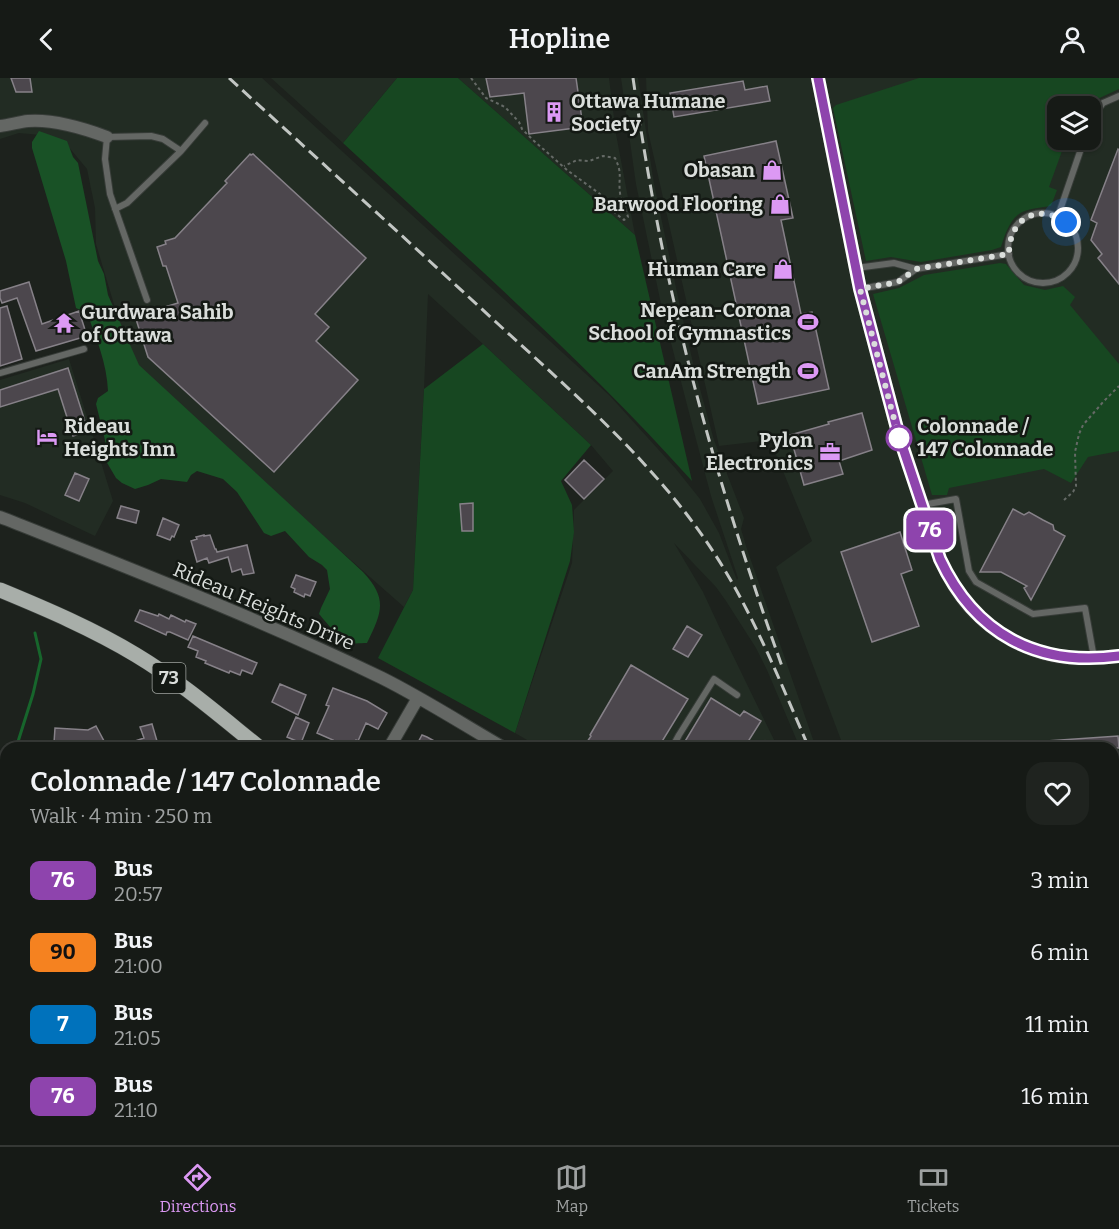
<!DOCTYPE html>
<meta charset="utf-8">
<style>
body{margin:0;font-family:Bitter,serif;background:#1f231f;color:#f1f3f6;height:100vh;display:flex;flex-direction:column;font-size:22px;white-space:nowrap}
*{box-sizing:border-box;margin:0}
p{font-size:20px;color:#9ea1a1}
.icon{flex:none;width:33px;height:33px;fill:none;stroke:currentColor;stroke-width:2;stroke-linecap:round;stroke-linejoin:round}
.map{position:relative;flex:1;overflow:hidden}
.panel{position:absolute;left:0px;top:664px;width:1119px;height:404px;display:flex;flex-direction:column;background:#161a16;border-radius:18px 18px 0 0;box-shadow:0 2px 4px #0004,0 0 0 2px #353835}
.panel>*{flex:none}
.badge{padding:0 12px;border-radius:9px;font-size:21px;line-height:39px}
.controls{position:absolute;left:1047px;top:18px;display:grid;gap:12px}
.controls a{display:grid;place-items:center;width:54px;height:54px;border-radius:12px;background:#161a16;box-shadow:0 2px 4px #0004,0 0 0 2px #353835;font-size:30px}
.you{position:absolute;width:30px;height:30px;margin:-15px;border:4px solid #fff;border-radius:50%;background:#1a73e8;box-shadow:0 0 0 9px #1a73e833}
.map>.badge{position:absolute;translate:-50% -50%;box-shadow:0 0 0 3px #fff}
.round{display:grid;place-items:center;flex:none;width:63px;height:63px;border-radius:18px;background:#1f231f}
.overview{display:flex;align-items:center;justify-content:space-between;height:102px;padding:0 30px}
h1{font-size:28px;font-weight:600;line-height:45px}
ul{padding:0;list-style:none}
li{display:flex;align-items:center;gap:18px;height:72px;padding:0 30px}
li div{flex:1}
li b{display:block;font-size:22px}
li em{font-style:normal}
li .badge{min-width:66px;font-weight:700;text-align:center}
header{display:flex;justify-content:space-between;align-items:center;height:78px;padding:0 30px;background:#161a16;font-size:27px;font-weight:600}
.dock{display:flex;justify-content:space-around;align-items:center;height:84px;border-top:2px solid #353835;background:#161a16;font-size:16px;color:#9ea1a1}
.dock a{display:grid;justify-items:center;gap:3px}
.dock .current{color:#dc99f4}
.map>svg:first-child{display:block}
.built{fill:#222c23;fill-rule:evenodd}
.green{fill:#174721}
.forest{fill:#195226}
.water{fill:#17662c}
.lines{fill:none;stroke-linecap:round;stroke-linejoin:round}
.stream{stroke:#17662c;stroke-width:3}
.building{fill:#4c474d;stroke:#868188;stroke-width:1.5}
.service-casing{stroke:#373c38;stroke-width:8}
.minor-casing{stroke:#373c38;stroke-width:14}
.tertiary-casing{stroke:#373c38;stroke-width:14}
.primary-casing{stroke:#373c38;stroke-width:16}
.path{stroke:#656a66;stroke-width:2;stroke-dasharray:3 3;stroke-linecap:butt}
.service{stroke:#646764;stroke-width:6}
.minor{stroke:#646764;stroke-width:12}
.tertiary{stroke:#646764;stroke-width:12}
.primary{stroke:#a8aea9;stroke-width:15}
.rail{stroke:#c2c6c3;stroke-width:3;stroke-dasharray:12 6;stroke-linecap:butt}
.line-casing{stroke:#fff;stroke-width:14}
.line{stroke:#8e44ad;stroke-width:9}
.walk{stroke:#dadedb;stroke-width:6;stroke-dasharray:0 10.8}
.stop-dot{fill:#fff;stroke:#8e44ad;stroke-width:3}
.labels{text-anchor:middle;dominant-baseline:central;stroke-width:5;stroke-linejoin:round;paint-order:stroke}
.shield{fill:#141914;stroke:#9fa39f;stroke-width:1.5}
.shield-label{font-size:18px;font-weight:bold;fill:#dadedb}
.poi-label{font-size:20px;font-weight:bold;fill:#dadedb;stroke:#141914;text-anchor:end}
.stop-label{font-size:20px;font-weight:bold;fill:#dadedb;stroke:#141914;text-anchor:start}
.street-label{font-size:20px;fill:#dadedb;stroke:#141914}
</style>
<header><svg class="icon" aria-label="back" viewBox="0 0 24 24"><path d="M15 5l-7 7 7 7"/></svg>Hopline<svg class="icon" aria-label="person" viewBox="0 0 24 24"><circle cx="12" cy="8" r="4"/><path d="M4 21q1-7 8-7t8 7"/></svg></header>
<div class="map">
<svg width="1119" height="1067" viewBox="0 0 1119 1067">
<rect width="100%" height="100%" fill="#1d221d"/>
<path class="built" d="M0,0H262L610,318L676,391L700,421L719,455L737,502L738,500L711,418L692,346L661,226L636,106L621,0H638L654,106L681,233L694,289L714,362L744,440L741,451L746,468L816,670H800L767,592L756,570L726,523L716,509L674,465L703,514L723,557L778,670H541L515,655L572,485L574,432L613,393L591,367L483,266L428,216L424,311L413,512L404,529L133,290L96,166L95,130L87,91L67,67L41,57L19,55L0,61Z
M271,0H397L343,65Z
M458,0H609L616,56L635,157Z
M646,0H1119V808H1113V670H844L776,489L812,463L770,362L719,368L648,53ZM1058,28H1090V62H1058Z
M69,281L113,423L95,458L25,425L0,417V302Z"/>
<path class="green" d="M397,0H458L635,157L692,403C584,282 461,175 343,65Z
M919,0H1119V11L1093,23L1091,30L1090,28H1058V62H1066L1049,109L1057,112L1051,128C1043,129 1025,131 1019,136C1009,143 1004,159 1001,169L992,172L921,184L891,179L866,183L833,30L836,27Z
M1000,185L1006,186L1024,207L1045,212L1063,208L1075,219L1070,227L1119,286V373L1088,379L1071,405L1044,391L949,410L947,417H932L873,216L899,210L924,197Z
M483,266L591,367L561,403L572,427L574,454L570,483L515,655L378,580L413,512L424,311Z"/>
<path class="forest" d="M39,53L67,63L73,79L78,85L98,183L104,196L108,217L139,287L363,494C388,521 382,534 367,565C362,565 355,566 351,565C340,562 326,544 319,536L321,530L330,511L327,492L322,487L309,479L285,453L271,458L264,455L237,414L223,401L197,393L191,397L187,404L161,401L148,407L135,411L122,405L116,400L106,383L105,362L96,326L98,320L108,313C107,286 96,259 87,235L76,230L66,183L32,70V64Z
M0,1012L6,1015V1062H106L116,1067H0Z"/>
<path class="water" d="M0,737H6V1015L0,1012Z
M106,1062H407L411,1067H116Z"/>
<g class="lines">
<path class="stream" d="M16,670L33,616L41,581L35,555
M2,739L6,708"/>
</g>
<path class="building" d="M11,0H30L32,14H16Z
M486,0H576L583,49L529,56L524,15L490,19Z
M743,3L745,12L767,8L770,23L674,39L670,15Z
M776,63L793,140L781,142L801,236L812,234L829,311L758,326L704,78Z
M1118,71L1119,72V206L1098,180L1102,176L1091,162L1097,145L1091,142Z
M250,76L251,77L253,76L366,180L315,236L329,249L316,263L358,302L274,394L148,279L135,238L178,225L166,188H163L157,169L166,166L165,163L175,160L227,105L225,103Z
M29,204L42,246L79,233L87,258L36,273L17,220L2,225L0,220V213Z
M7,228L22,281L0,288V230Z
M68,290L88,353L73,358L58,311L0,329V312Z
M862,335L872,372L839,383L843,396L804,407L790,357L829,346L828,344Z
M584,382L604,401L584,421L565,402Z
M75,395L89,401L79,423L65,417Z
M473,425V453H462L460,426Z
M121,428L139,433L136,445L117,440Z
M1013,431L1024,437L1029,434L1043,442L1053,447L1054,452L1065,458L1031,522L1024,510L1027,508L1001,494H980Z
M163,440L179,447L174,459L172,458L170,462L157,457Z
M900,454L912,492L901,496L919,548L872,564L841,474Z
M204,457V458L210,457L215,471H216L217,474L247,467L254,495L243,497L241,491L232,494L228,479L209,485L207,480L197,484L191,463L197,461L196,459Z
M296,497L316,504L310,518L305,516L304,519L294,514L295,511L291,509Z
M140,532L158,538L159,536L169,541L171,537L185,544L186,542L196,546L188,562L170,554H167L166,557L135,543Z
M687,548L702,557L688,579L673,571Z
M193,558L257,585L252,596L242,592L240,597L230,593L229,595L205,585L206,583L196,579L198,573L188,569Z
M631,587L688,621L658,670H583L591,658L590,657Z
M280,606L306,617L298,637L272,624Z
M333,610L367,623L387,635L378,651L366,645L358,663L356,662L352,670H327L333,662L317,655L329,628L326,627Z
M711,620L740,638L744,633L761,643L744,670H681Z
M296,639L309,645L301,665L287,659Z
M152,646L159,670H118L117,669L144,660L140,649Z
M96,648L104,663L90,670H70V666L54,665L55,650L88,652Z
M422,657L427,659L447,670H415Z
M1118,658L1119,670H1032V664Z"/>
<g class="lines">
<g class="service-casing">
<path id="service" d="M1090,43L1103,25L1119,18
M115,131L127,125L181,73L205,45
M1008 170a35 35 0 1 1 70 0a35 35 0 1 1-70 0Z
M1058,138L1084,62
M856,190L894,185L916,191L1009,176
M860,211L898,204L916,191
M147,222L110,116L105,81L107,59L151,58L163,61L181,73
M0,295L84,271
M922,427L956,421L969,493L976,504L1033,536L1085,530L1094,580
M672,670L679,657L714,601L737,617
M762,670L765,666"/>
</g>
<g class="minor-casing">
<path id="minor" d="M0,48C9,47 19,44 28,43C54,41 83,50 107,59
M0,439L8,442C133,492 260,541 382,600C424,621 464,647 504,670
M389,670L418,620
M591,1062L596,1067
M660,1067L675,1062"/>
</g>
<g class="tertiary-casing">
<path id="tertiary" d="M818,0L860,211L899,358L940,481C948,499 961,521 975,535C999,559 1034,577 1069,580C1085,581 1102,580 1119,578"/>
</g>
<g class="primary-casing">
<path id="primary" d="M0,512C46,531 93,551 136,577C181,604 220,638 260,670
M1113,864H1119"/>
</g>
<path class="path" d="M471,0L486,20L505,29L519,44L522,51L533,62L567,92L600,116L615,135L624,142L628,139C626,131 621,123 620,115C618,100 623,96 615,80L603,78L589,83L577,82L564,88
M1064,422L1073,414L1076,408L1075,374L1079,356L1083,347L1104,323L1119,308"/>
<use href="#service" class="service"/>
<use href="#minor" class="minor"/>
<use href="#tertiary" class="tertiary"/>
<use href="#primary" class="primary"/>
<path class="rail" d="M229,0C319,82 408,163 497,245C570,312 647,378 704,460C749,524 778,599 809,670
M633,0C644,75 657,150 674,224C702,349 740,471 783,591
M949,1062L950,1067"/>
</g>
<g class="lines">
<g class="line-casing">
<path id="line" d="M818,0L860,211L899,358L940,481C975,556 1037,589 1119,578"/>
</g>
<use href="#line" class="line"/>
<path class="walk" d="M899,360L860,211L898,204L916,191L1009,176C1009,142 1036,124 1066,144"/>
</g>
<defs>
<g id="building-bare" transform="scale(1.62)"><path d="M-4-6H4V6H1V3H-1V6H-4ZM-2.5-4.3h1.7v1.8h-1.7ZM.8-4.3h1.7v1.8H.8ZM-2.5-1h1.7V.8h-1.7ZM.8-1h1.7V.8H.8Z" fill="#dc99f4" stroke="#141914" stroke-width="2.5" paint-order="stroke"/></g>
<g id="shop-bare" transform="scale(1.62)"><path d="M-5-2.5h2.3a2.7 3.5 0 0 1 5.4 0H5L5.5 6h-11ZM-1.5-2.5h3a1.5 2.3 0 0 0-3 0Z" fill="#dc99f4" stroke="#141914" stroke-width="2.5" paint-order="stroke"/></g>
<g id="stadium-bare" transform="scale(1.62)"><path d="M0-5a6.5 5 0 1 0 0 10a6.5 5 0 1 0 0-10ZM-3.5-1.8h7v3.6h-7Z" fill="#dc99f4" stroke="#141914" stroke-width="2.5" paint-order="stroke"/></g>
<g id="temple-bare" transform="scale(1.62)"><path d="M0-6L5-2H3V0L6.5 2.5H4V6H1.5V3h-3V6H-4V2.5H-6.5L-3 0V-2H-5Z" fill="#dc99f4" stroke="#141914" stroke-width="2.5" paint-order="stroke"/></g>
<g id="hotel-bare" transform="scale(1.62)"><path d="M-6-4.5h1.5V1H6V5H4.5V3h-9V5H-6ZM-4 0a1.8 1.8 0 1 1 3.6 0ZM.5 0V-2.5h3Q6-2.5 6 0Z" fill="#dc99f4" stroke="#141914" stroke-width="2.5" paint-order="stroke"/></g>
<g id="office-bare" transform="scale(1.62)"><path d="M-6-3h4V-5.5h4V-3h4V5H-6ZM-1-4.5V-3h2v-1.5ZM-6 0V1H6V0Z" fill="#dc99f4" stroke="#141914" stroke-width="2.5" paint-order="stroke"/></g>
</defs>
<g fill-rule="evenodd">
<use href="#building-bare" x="554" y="34"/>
<use href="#shop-bare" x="772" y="92"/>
<use href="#shop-bare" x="780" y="126"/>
<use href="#shop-bare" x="783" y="191"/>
<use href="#stadium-bare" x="808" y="244"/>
<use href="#temple-bare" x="64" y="245"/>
<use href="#stadium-bare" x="808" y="293"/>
<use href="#hotel-bare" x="47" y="359"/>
<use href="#office-bare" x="830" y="374"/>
</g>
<circle class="stop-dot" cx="899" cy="360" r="12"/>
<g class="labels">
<rect class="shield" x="152.5" y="585" width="33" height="30" rx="4.5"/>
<g class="shield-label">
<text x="169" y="600">73</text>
</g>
<g class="poi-label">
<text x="571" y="23" text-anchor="start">Ottawa Humane<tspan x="571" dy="23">Society</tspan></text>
<text x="755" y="92">Obasan</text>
<text x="763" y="126">Barwood Flooring</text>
<text x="766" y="191">Human Care</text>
<text x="791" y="232">Nepean-Corona<tspan x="791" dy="23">School of Gymnastics</tspan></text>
<text x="81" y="234" text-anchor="start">Gurdwara Sahib<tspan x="81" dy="23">of Ottawa</tspan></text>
<text x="791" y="293">CanAm Strength</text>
<text x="64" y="348" text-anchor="start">Rideau<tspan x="64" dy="23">Heights Inn</tspan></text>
<text x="813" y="362">Pylon<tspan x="813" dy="23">Electronics</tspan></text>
</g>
<g class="stop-label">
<text x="917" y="348">Colonnade /<tspan x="917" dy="23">147 Colonnade</tspan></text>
</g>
<g class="street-label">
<text transform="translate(264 528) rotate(23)">Rideau Heights Drive</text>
</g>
</g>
</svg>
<div class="controls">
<a><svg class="icon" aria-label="layers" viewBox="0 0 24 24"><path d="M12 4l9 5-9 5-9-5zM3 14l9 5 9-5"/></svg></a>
</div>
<div class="you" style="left:1066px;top:144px"></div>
<b class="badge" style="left:930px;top:452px;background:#8e44ad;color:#fff">76</b>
<section class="panel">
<div class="overview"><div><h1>Colonnade / 147 Colonnade</h1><p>Walk · 4 min · 250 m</p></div><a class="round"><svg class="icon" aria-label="heart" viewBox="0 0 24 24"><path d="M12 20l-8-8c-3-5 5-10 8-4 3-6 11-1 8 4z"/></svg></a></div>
<ul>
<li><span class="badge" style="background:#8e44ad;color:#fff">76</span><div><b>Bus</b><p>20:57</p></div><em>3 min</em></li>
<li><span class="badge" style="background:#f58220;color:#111">90</span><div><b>Bus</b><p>21:00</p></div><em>6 min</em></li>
<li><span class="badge" style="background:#0072bc;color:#fff">7</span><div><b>Bus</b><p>21:05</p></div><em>11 min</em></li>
<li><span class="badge" style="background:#8e44ad;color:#fff">76</span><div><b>Bus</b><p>21:10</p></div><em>16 min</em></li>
</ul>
</section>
</div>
<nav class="dock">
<a class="current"><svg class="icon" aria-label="directions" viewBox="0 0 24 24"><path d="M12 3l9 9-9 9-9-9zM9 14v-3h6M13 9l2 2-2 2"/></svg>Directions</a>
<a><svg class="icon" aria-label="map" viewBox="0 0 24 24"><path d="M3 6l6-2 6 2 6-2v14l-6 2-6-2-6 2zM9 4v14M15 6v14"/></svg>Map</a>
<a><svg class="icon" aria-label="tickets" viewBox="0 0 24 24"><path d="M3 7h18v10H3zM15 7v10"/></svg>Tickets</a>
</nav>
